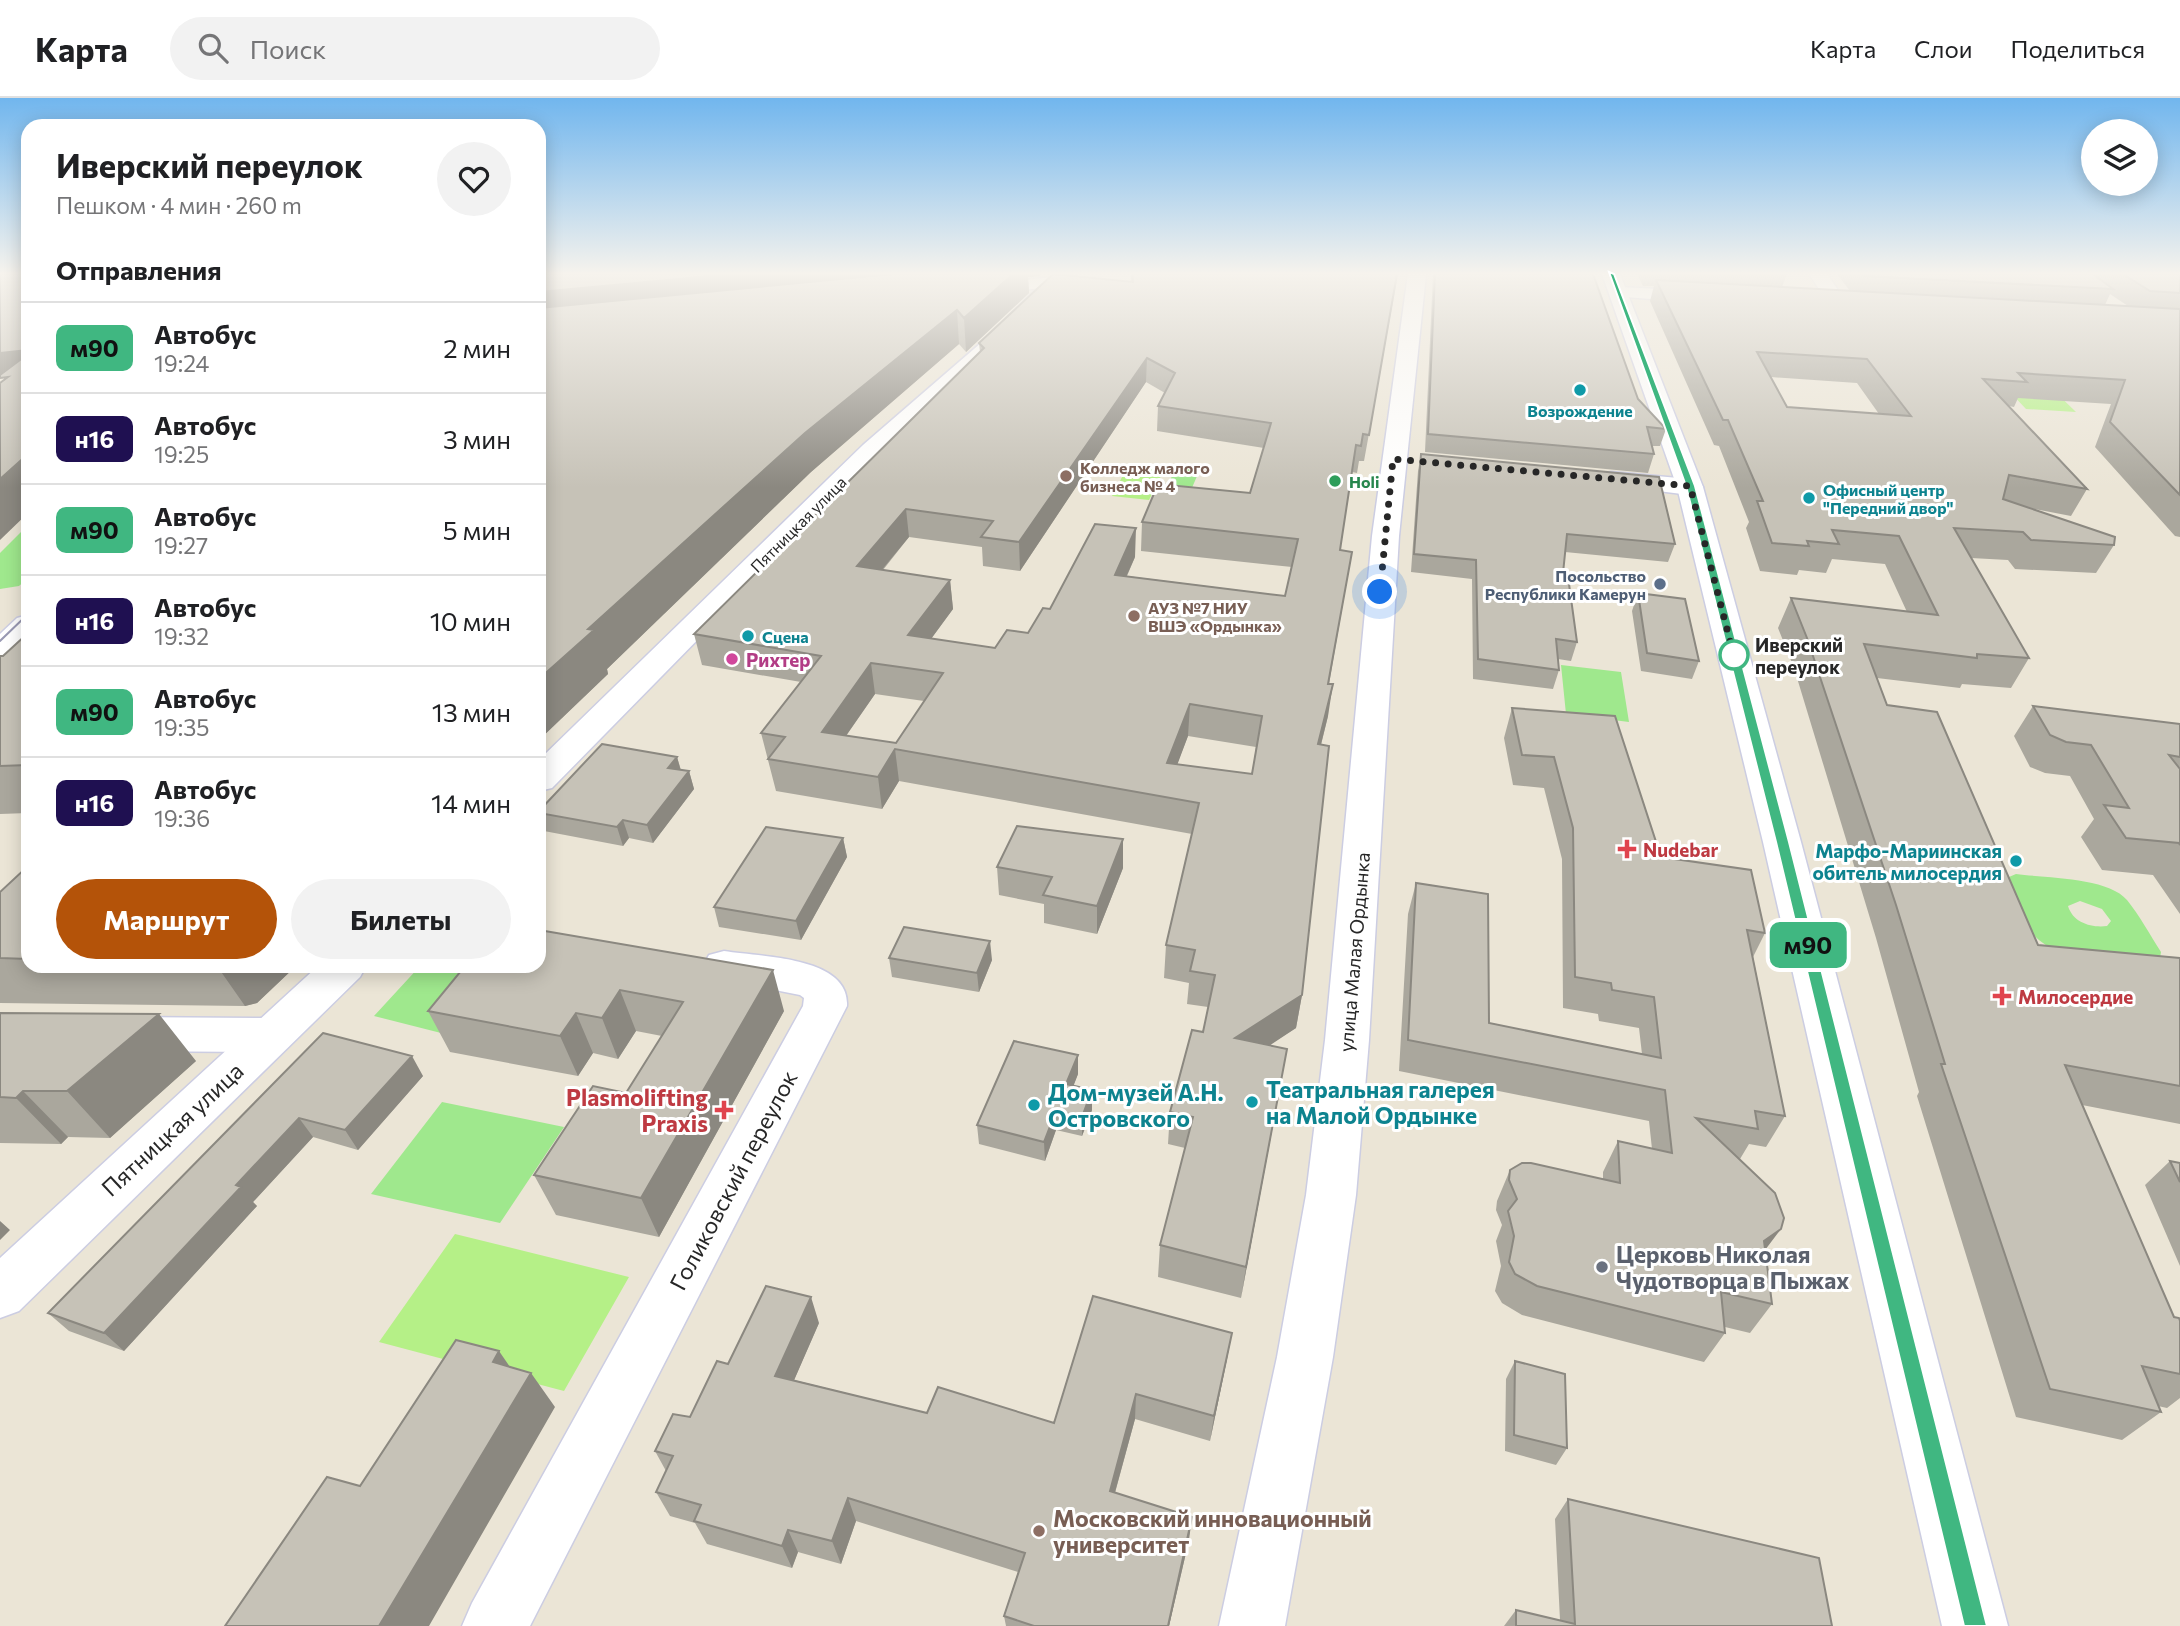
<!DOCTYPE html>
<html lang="ru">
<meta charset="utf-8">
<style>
body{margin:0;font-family:Commissioner,sans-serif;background:#f2f2f2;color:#202124;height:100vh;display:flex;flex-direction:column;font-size:26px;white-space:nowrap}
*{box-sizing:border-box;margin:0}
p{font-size:23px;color:#757577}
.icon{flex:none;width:38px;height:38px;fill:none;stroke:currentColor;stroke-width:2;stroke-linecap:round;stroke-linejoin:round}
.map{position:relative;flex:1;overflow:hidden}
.sheet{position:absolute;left:21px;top:21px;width:525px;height:854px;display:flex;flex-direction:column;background:#fff;border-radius:21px;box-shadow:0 4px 18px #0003}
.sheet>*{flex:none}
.badge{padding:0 14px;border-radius:10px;font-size:24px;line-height:46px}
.tools{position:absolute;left:2081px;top:21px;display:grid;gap:14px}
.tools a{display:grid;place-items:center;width:77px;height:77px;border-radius:50%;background:#fff;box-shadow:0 4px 18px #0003;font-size:35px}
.you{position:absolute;width:35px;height:35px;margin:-18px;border:5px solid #fff;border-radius:50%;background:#1a73e8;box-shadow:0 0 0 10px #1a73e833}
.map>.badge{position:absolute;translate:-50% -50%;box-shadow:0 0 0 4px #fff}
h2{padding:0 35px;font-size:26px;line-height:63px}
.round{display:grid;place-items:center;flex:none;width:74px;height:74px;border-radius:37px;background:#f2f2f2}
.headline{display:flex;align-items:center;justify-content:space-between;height:119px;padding:0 35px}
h1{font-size:33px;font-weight:700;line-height:52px}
.action{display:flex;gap:14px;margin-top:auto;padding:14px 35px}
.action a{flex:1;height:80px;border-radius:42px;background:#b45309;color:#fff;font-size:28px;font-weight:700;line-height:80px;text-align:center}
.action a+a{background:#f2f2f2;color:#202124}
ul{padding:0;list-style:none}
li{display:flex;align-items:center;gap:21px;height:91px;padding:0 35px;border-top:2px solid #e0e0e0}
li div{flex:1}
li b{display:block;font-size:26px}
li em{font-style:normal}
li .badge{min-width:77px;font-weight:700;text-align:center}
header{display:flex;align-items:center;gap:42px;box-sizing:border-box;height:98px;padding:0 35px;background:#fff;border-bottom:2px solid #e0e0e0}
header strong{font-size:33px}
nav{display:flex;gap:38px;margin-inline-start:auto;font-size:24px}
.search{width:490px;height:63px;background:#f2f2f2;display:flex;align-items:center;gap:18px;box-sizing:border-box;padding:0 24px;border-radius:38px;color:#757577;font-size:26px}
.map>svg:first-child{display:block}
.green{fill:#9fe88d;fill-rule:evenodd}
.pitch{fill:#b5f087}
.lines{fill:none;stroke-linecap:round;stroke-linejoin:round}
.street-casing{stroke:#cccde2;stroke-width:3}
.secondary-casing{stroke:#cccde2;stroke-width:3}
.street{fill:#fff;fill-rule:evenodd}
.secondary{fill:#fff;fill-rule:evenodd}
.tram{stroke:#9999b3;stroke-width:2}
.wall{fill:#aaa79d;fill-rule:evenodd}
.shaded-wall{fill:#8b8880}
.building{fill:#c6c2b7;stroke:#8b8880;stroke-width:2;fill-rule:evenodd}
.line{fill:#40b781;stroke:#fff;stroke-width:2}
.walk{stroke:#272727;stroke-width:7;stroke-dasharray:0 12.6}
.culture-dot{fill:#0f9aa8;stroke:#fff;stroke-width:2.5}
.education-dot{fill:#8d6e63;stroke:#fff;stroke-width:2.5}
.leisure-dot{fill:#2e9e5b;stroke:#fff;stroke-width:2.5}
.service-dot{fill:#5c6f8a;stroke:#fff;stroke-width:2.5}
.stop-dot{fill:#fff;stroke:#40b781;stroke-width:3.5}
.hotel-dot{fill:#d1479c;stroke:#fff;stroke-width:2.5}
.health-dot{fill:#e0444e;stroke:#fff;stroke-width:2.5}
.worship-dot{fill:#6b7280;stroke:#fff;stroke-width:2.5}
.labels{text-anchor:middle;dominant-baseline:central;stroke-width:6;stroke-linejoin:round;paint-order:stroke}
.far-culture-label{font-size:16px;font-weight:bold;fill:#0d838f;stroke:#fff;text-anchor:start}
.far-education-label{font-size:16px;font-weight:bold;fill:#785e54;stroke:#fff;text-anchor:start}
.far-leisure-label{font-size:16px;font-weight:bold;fill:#27864d;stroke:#fff;text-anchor:start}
.far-street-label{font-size:16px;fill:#272727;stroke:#fff}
.far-service-label{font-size:16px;font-weight:bold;fill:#4e5e75;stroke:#fff;text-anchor:end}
.stop-label{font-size:19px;font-weight:bold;fill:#272727;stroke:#fff;text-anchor:start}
.hotel-label{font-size:19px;font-weight:bold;fill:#b23c85;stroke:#fff;text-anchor:start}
.health-label{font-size:19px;font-weight:bold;fill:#be3a42;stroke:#fff;text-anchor:start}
.culture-label{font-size:19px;font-weight:bold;fill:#0d838f;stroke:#fff;text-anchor:end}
.street-label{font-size:19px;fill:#272727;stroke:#fff}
.near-culture-label{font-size:23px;font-weight:bold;fill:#0d838f;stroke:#fff;text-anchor:start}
.near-health-label{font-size:23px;font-weight:bold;fill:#be3a42;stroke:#fff;text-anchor:end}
.near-street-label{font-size:23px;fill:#272727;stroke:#fff}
.near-worship-label{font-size:23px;font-weight:bold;fill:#5b616d;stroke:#fff;text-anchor:start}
.near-education-label{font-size:23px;font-weight:bold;fill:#785e54;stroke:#fff;text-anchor:start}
</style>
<header>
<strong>Карта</strong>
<div class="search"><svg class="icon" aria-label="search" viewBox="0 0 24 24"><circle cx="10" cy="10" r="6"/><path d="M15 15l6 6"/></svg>Поиск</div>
<nav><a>Карта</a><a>Слои</a><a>Поделиться</a></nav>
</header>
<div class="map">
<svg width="2180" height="1528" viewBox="0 0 2180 1528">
<rect width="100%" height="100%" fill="#ebe5d6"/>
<path class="green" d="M1177,367L1201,369L1191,392L1167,389Z
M28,427V480L19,488L0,491V455Z
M1561,567L1621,574L1629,624L1566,616Z
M2016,776C2045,780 2108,779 2127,802C2140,818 2150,837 2161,854L2160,860L2054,851C2026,840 2019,811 2007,785L2009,779ZM2080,803L2102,811L2111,823L2107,828C2092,830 2073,825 2068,808Z
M420,868H496L441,935L374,918Z
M442,1004L564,1029L500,1125L371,1096Z"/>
<path class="pitch" d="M1991,274L2039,278L2076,314L2026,311Z
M1129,366L1165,370L1149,402L1112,398Z
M455,1136L629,1179L564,1293L379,1244Z"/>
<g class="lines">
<g class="street-casing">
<path id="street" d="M1408,176H1426L1399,438L1369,942L1356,1097L1333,1259L1285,1528H1219L1277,1259L1306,1097L1325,942L1372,438Z
M1809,176H1827L1849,208L1847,212H1833Z
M1054,179L1060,180L1063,184L1060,188L975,197L966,192L975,187Z
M1618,189L1703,193L1712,199L1703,205L1612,198L1609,194Z
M1611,374L1690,381L1699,384L1703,389L1699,394L1690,397L1602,386L1599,381L1602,376Z
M28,517V543L11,560L0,562V536L17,520Z
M724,853C760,859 850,858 847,908L530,1528H462L472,1505L803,908L804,900L800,897L709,879L703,868L709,857Z
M121,919L272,920L288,925L294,937L288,949L272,954L121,953L105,948L99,936L105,924Z"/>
</g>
<g class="secondary-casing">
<path id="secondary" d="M1051,176H1070L1003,246L879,357L552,690L539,693V662L863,347L989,238Z
M1602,176H1620L1703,389L1801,744L2008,1528H1942L1763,744L1677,389Z
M318,868H366L360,879L19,1213L0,1220V1160Z"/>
</g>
<use href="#street" class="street"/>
<use href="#secondary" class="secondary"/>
<path class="tram" d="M0,543L28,516"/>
</g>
<path class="wall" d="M539,176L1039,178L1028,179L1029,195L966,254L959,246L811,374L607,571L608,576L539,642Z
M1131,176H1398L1364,363H1359L1357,375L1352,374L1340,452L1352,454L1329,586L1328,618L1321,647L1302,897L1296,930L1269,947L1287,951L1241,1200L1158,1179L1160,1147L1185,1050L1168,1046L1170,1014L1203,934L1208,909L1187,906L1189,885L1164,880L1166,847L1192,736L899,683L882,711L776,693L761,635L801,584L702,567L694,536L980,254L979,245L1131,184ZM1146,284L1165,295L1158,308L1157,333L1264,350L1250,395L1142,424L1141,453L1292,469L1285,498L1127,478L1135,459L1050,511L1028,535L995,550L931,541L953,511L950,482L883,472L909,439L982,449L983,468L1020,473ZM875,596L924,603L896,645L846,638ZM1188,638L1256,649L1252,676L1177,666Z
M1433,176H1593L1638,301L1666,331L1660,348H1652L1654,356L1648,375L1425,354Z
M1637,176H1787L1782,189L1850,193L1837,176H2180V439L2175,438L2095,349L2111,306L2018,300L2014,309L2009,308L2087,391L2071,418L2030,410L2114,447L2096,475L2015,471L2008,462L1971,460L2029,560L2011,590L1962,586L1960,590L1877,580L1887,607L2038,847L2180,860V1026L2082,1007L2180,1276V1300L2167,1310L2158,1308L2161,1314L2122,1342L2016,1319L1917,998L1919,994L1876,840L1794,570L1778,530L1791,500L1907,514L1885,466L1832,461L1826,475L1799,472L1797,477L1760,473L1746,430L1749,424L1719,348L1714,347L1650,203L1654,188H1643ZM2110,196L2128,208L2105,207ZM1771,279L1857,285L1879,316L1787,309Z
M1421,356L1675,446L1668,464L1565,454L1562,485L1577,544L1571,563L1558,561L1559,572L1553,591L1473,581L1472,481L1411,474L1418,373Z
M1638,495L1699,563L1692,581L1641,573L1632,513Z
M28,535V715L0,716V558H3Z
M2033,608L2180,626V816L2153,777L2102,772L2081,739L2094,721L2070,678L2045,675L2030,669L2014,638Z
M1512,610L1661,759L1765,835L1753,859L1785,1018L1766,1049L1749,1046L1740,1061L1765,1152L1772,1206L1750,1235L1725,1229V1235L1704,1264L1522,1217L1502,1205L1495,1193L1501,1168L1496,1143L1502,1127L1496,1112L1497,1103L1510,1072L1603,1081V1074L1618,1043L1652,1051L1649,1023L1399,973L1408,816L1416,785L1489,925L1642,956L1639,930L1599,923L1598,916L1563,910L1562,761L1544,690L1513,687L1504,640Z
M677,659L681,672L689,673L694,691L653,745L629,740L623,748L544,733L539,719V713Z
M843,740L847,759L801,842L719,829L714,809Z
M28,768V868H296L257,905L245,908L0,905V794Z
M997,769L1123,770L1097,836L1044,825V806L999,797Z
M889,860L992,862L979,894L892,879Z
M465,868L784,913L659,1139L556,1117L534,1077L626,995L662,938L636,933L618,961L593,955L578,978L450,954L428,913Z
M0,915L196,963L110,1040L68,1039L61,1046L0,1045Z
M323,935L423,978L358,1052L313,1039L253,1104L257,1108L124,1253L69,1233L48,1215Z
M1078,957V976L1073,988L1092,1012L1082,1038L1056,1032L1045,1063L979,1046L977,1027Z
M2170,1063L2180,1065V1168L2145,1087Z
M819,1225L794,1282L927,1315L1054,1325L1232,1235L1227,1261L1210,1343L1135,1321L1115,1395L1189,1442L1169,1528H1006L1004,1518L1018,1474L856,1423L841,1466L798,1454L792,1470L707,1446L695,1425L670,1418L656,1394L666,1373L655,1353L690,1319L728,1266Z
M1515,1263L1567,1350L1556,1367L1505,1353L1506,1281Z
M1568,1401L1832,1528H1504L1516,1512L1560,1522L1555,1421Z"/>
<path class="shaded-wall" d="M732,176H1041L1039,178L1028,179L1029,195L966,254L964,220L1007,181L539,228V194Z
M957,212L959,246L811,374L607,571L608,576L539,642V581L588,531L805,335Z
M28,252V287L8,279L0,280V255Z
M1147,260L1146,284L1020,473L1019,444Z
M28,356V415L0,442V381Z
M906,411L909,439L861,497L857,468Z
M1136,430L1135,459L1114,506L1115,477Z
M950,482L953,511L911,568L908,537Z
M871,565L875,596L827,665L822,634Z
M1333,586L1328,618L1313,678L1318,646Z
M1190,606L1188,638L1166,697L1167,665Z
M895,651L899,683L882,711L878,679Z
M677,659L682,677L668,670Z
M689,673L694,691L653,745L647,727Z
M623,722L629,740L623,748L617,729Z
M843,740L847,759L801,842L796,823Z
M1123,741V770L1097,836V808Z
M990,843L992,862L979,894L977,875Z
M217,868H296L257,905L245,908Z
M773,872L784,913L659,1139L641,1100Z
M620,892L636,933L618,961L602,920Z
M1302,897L1296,930L1231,973L1235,940Z
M576,915L593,955L578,978L560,938Z
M159,916L196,963L110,1040L67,993Z
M1287,951L1281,984L1241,1200L1246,1169Z
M1078,957V976L1067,1005L1066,986Z
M412,958L423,978L358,1052L345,1032Z
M1092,992V1012L1082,1038V1019Z
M23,993L68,1039L61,1046L16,1000Z
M1056,1013V1032L1045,1063L1044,1044Z
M299,1020L313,1039L253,1104L257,1108L124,1253L104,1235L236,1087Z
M0,1123L10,1132L0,1142Z
M1781,1131L1759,1160L1764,1143Z
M811,1199L819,1225L785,1303L775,1278Z
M1232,1235L1227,1261L1210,1343L1214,1318Z
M499,1253L523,1288L531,1275L555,1309L429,1528H379L493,1264Z
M1136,1296L1135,1321L1109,1416L1110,1393Z
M848,1400L856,1423L841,1466L832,1443Z
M1192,1419L1189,1442L1169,1528H1168Z
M788,1432L798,1454L792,1470L782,1448Z"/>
<path class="building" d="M0,176H28V252L0,255Z
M539,176H732L539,194Z
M893,176H1013L964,220L957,212L805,335L588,531L594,532L539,581V210Z
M1053,176L1133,184L1132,176H1397L1369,337L1363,336L1361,348L1356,347L1340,452L1352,454L1328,586H1333L1318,646L1329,648L1302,897L1235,940L1287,951L1246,1169L1160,1147L1193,1019L1170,1014L1192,932L1203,934L1215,877L1190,873L1195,852L1166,847L1199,705L895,651L878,679L768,661L785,639L761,635L821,558L694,536L984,250L979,245ZM1147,260L1175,275L1158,308L1271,325L1250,395L1158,386L1142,424L1298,441L1285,498L1115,477L1136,430L1095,426L1050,511L1043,510L1028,535L1007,532L995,550L908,537L950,482L857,468L906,411L993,423L981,439L1019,444ZM871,565L943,575L896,645L822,634ZM1190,606L1262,618L1252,676L1167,665Z
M1435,176H1593L1638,301L1666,331L1647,329L1654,356L1428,336Z
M1862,176H2093L2113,191L1864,178Z
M2123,176H2180V195L2150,193Z
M1656,182L2180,211V397L2110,324L2125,282L2018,275L2027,284L1983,281L2087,391L2009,377L2003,401L2115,439L2114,447L2031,442L2023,434L1954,430L2029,560L1977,556V560L1864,546L1887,607L1937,614L2038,847L2180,860V988L2065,967L2174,1219L2179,1220L2180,1223V1276L2142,1268L2161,1314L2050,1291L1941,966H1945L1896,807L1807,540L1791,500L1938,517L1899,438L1832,432L1839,446L1807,443L1809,448L1772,445L1757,403H1763L1728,322H1723ZM1757,254L1867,261L1911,318L1787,309Z
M28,256V356L0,381V285L8,279L0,280V277Z
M1421,356L1659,379L1675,446L1567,436L1562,485L1569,486L1577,544L1556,541L1559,572L1478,561L1476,462L1414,456Z
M1638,495L1685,501L1699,563L1647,555Z
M28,535V667L0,668V558H3Z
M2033,608L2180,626V659L2169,657L2180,671V747L2179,745L2126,740L2104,707L2129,710L2091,647L2066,644L2050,637Z
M1512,610L1615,618L1661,759L1751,772L1765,835L1747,832L1785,1018L1755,1013L1758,1031L1696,1020L1775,1095L1784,1120L1781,1131L1764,1143L1772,1206L1721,1194L1725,1235L1537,1188L1515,1176L1509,1164L1514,1138L1508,1113L1517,1101L1509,1082L1510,1072L1522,1065H1531L1620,1085L1618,1043L1672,1055L1665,992L1408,942L1416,785L1488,796L1489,925L1661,960L1654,899L1612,892L1611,885L1575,879L1573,730L1554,659L1522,657Z
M602,646L677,659L668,670L689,673L647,727L623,722L617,729L539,715V713Z
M1017,728L1123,741L1097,808L1043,797L1052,779L997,769Z
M766,729L843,740L796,823L714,809Z
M28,768V861L0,860V794Z
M904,829L990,843L977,875L889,860Z
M539,832L773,872L641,1100L534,1077L593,988L626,995L683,904L620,892L602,920L576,915L560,938L428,913L465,868H539Z
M0,915L159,916L67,993H23L16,1000L0,999Z
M323,935L412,958L345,1032L299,1020L236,1087L241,1089L104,1235L48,1215Z
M1014,943L1078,957L1066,986L1092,992L1082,1019L1056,1013L1044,1044L977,1027Z
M2170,1063L2180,1065V1084Z
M766,1188L811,1199L775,1278L927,1315L938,1289L1054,1325L1093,1198L1232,1235L1214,1318L1136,1296L1110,1393L1192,1419L1168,1528H1034L1004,1518L1025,1455L848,1400L832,1443L788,1432L782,1448L694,1423L701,1407L656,1394L673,1358L655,1353L673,1316L690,1319L717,1263L728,1266Z
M456,1242L499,1253L493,1264L531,1275L379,1528H225L327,1379L360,1388Z
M1515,1263L1565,1276L1567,1350L1514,1337Z
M1568,1401L1819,1460L1832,1528H1516V1512L1575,1526Z"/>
<linearGradient id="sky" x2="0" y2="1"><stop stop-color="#71b6ee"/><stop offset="0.45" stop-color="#f6f3ed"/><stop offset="1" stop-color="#f6f3ed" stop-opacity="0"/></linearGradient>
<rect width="2180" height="390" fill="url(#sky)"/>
<path class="line" d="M1609,174L1614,176L1695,388L1789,744L1987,1528H1964L1776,744L1686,388Z"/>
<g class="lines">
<path class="walk" d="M1380,494L1393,361L1690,388L1735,562L1734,557"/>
</g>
<g class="culture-dot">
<circle cx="1580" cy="292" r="7"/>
<circle cx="1809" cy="400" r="7"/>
<circle cx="748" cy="538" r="7"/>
<circle cx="2016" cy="763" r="7"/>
<circle cx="1252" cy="1004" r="7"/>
<circle cx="1034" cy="1007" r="7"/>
</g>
<g class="education-dot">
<circle cx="1066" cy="378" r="7"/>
<circle cx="1134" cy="518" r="7"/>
<circle cx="1039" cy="1433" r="7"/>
</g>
<circle class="leisure-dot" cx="1335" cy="383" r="7"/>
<circle class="service-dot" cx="1660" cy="486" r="7"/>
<circle class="stop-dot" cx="1734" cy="557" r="14"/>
<circle class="hotel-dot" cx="732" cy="561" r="7"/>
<g class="health-dot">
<path d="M1623.5 740.5h7v7h7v7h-7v7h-7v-7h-7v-7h7z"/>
<path d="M1998.5 887.5h7v7h7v7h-7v7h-7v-7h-7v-7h7z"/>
<path d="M720.5 1001.5h7v7h7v7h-7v7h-7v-7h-7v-7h7z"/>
</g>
<circle class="worship-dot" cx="1602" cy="1169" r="7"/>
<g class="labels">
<g class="far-culture-label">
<text x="1580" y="312" text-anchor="middle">Возрождение</text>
<text x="1823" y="391">Офисный центр<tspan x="1823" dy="18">"Передний двор"</tspan></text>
<text x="762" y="538">Сцена</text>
</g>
<g class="far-education-label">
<text x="1080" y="369">Колледж малого<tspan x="1080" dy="18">бизнеса № 4</tspan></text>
<text x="1148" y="509">АУЗ №7 НИУ<tspan x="1148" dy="18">ВШЭ «Ордынка»</tspan></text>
</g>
<g class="far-leisure-label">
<text x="1349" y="383">Holi</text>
</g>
<g class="far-street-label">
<text transform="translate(798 426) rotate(-45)">Пятницкая улица</text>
</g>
<g class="far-service-label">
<text x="1646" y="477">Посольство<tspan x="1646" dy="18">Республики Камерун</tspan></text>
</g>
<g class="stop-label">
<text x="1755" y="546">Иверский<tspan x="1755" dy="22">переулок</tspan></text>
</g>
<g class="hotel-label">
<text x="746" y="561">Рихтер</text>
</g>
<g class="health-label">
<text x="1643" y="751">Nudebar</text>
<text x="2018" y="898">Милосердие</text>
</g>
<g class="culture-label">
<text x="2002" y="752">Марфо-Мариинская<tspan x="2002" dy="22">обитель милосердия</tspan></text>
</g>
<g class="street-label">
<text transform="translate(1354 854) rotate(-85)">улица Малая Ордынка</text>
</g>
<g class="near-culture-label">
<text x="1266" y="991">Театральная галерея<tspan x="1266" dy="26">на Малой Ордынке</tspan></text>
<text x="1048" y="994">Дом-музей А.Н.<tspan x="1048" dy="26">Островского</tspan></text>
</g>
<g class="near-health-label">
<text x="708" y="999">Plasmolifting<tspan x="708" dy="26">Praxis</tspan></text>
</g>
<g class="near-street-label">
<text transform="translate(172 1031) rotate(-43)">Пятницкая улица</text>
<text transform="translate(733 1082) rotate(-62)">Голиковский переулок</text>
</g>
<g class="near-worship-label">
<text x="1616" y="1156">Церковь Николая<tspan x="1616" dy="26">Чудотворца в Пыжах</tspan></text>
</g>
<g class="near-education-label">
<text x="1053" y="1420">Московский инновационный<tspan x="1053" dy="26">университет</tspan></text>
</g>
</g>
</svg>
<div class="tools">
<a><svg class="icon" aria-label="layers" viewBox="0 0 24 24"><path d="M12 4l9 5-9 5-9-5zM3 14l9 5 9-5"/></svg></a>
</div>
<div class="you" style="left:1380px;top:494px"></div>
<b class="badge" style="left:1808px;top:847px;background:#40b781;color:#111">м90</b>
<section class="sheet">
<div class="headline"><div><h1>Иверский переулок</h1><p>Пешком · 4 мин · 260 m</p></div><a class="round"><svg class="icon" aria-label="heart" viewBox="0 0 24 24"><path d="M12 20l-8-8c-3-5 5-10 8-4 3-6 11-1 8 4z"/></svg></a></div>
<h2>Отправления</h2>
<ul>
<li><span class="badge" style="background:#40b781;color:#111">м90</span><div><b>Автобус</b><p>19:24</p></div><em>2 мин</em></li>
<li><span class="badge" style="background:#1f1051;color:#fff">н16</span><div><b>Автобус</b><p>19:25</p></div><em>3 мин</em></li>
<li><span class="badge" style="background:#40b781;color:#111">м90</span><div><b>Автобус</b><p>19:27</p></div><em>5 мин</em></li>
<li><span class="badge" style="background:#1f1051;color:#fff">н16</span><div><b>Автобус</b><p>19:32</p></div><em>10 мин</em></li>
<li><span class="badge" style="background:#40b781;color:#111">м90</span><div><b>Автобус</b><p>19:35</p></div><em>13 мин</em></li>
<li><span class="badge" style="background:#1f1051;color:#fff">н16</span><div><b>Автобус</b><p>19:36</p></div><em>14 мин</em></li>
</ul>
<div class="action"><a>Маршрут</a><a>Билеты</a></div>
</section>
</div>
